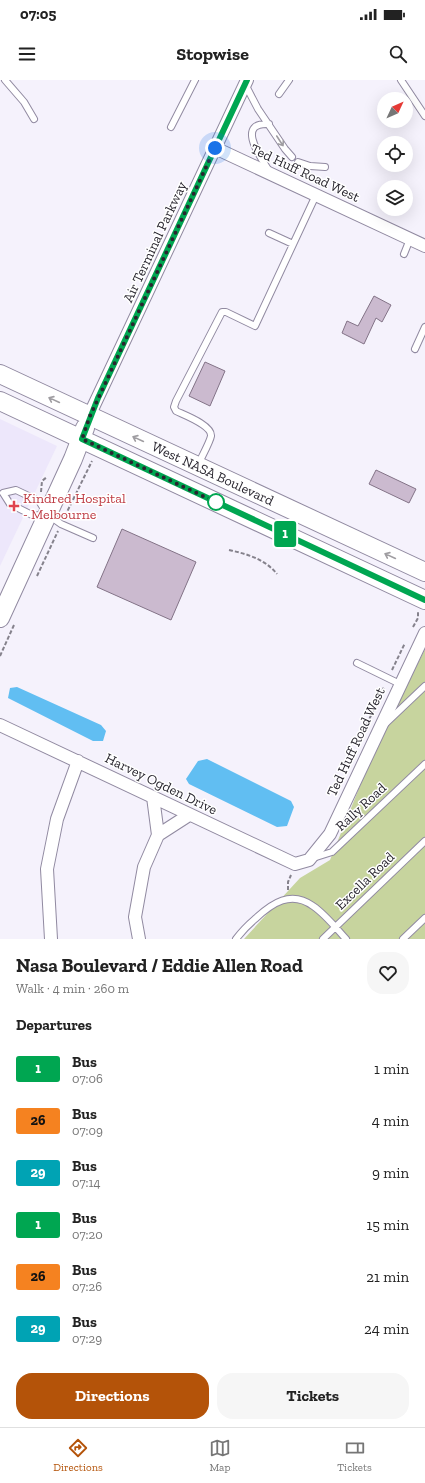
<!DOCTYPE html>
<meta charset="utf-8">
<style>
body{margin:0;font-family:"Zilla Slab",serif;background:#f6f6f6;color:#222;height:100vh;display:flex;flex-direction:column;font-size:15px;white-space:nowrap}
*{box-sizing:border-box;margin:0}
p{font-size:13px;color:#767676}
.icon{flex:none;width:22px;height:22px;fill:none;stroke:currentColor;stroke-width:2;stroke-linecap:round;stroke-linejoin:round}
.map{position:relative;height:859px;overflow:hidden}
.side{display:flex;flex-direction:column;background:#fff;flex:1}
.side>*{flex:none}
.badge{padding:0 8px;border-radius:3px;font-size:14px;line-height:26px}
.needle{width:26px;rotate:46deg}
.controls{position:absolute;left:377px;top:12px;display:grid;gap:8px}
.controls a{display:grid;place-items:center;width:36px;height:36px;border-radius:50%;background:#fff;box-shadow:0 4px 16px #0002;font-size:20px}
.you{position:absolute;width:20px;height:20px;margin:-10px;border:3px solid #fff;border-radius:50%;background:#1a73e8;box-shadow:0 0 0 6px #1a73e833}
.map>.badge{position:absolute;translate:-50% -50%;box-shadow:0 0 0 2px #fff}
h2{padding:0 16px;font-size:15px;line-height:36px}
.round{display:grid;place-items:center;flex:none;width:42px;height:42px;border-radius:16px;background:#f6f6f6}
.overview{display:flex;align-items:center;justify-content:space-between;height:68px;padding:0 16px}
h1{font-size:19px;font-weight:800;line-height:30px}
.primary-button{display:flex;gap:8px;margin-top:auto;padding:8px 16px}
.primary-button a{flex:1;height:46px;border-radius:16px;background:#b45309;color:#fff;font-size:16px;font-weight:800;line-height:46px;text-align:center}
.primary-button a+a{background:#f6f6f6;color:#222}
ul{padding:0;list-style:none}
li{display:flex;align-items:center;gap:12px;height:52px;padding:0 16px}
li div{flex:1}
li b{display:block;font-size:15px}
li em{font-style:normal}
li .badge{min-width:44px;font-weight:700;text-align:center}
.status{display:flex;justify-content:space-between;align-items:center;height:28px;padding:0 20px;background:#fff;direction:ltr}
.status svg{height:11px;fill:currentColor}
header{display:flex;justify-content:space-between;align-items:center;height:52px;padding:0 16px;background:#fff;font-size:18px;font-weight:800}
.tabs{display:flex;justify-content:space-around;align-items:center;height:56px;border-top:1px solid #e0e0e0;background:#fff;font-size:11px;color:#767676}
.tabs a{display:grid;justify-items:center;gap:2px}
.tabs .selected{color:#b45309}
.map>svg:first-child{display:block}
.built{fill:#ede7fb}
.green{fill:#c7d49e}
.water{fill:#61bef2}
.building{fill:#cbbacf;stroke:#837387}
.lines{fill:none;stroke-linecap:round;stroke-linejoin:round}
.lane-casing{stroke:#918aa1;stroke-width:8}
.street-casing{stroke:#918aa1;stroke-width:14}
.secondary-casing{stroke:#918aa1;stroke-width:20}
.path{stroke:#85828c;stroke-width:2;stroke-dasharray:4 2;stroke-linecap:butt}
.lane{stroke:#fff;stroke-width:6}
.street{stroke:#fff;stroke-width:12}
.secondary{stroke:#fff;stroke-width:18}
.oneway{stroke:#9f9da1}
.line-casing{stroke:#fff;stroke-width:9}
.line{stroke:#00a651;stroke-width:6}
.walk{stroke:#29262f;stroke-width:4;stroke-dasharray:0 7.2}
.stop-dot{fill:#fff;stroke:#00a651;stroke-width:2}
.health-dot{fill:#e0444e;stroke:#fff;stroke-width:1.5}
.labels{text-anchor:middle;dominant-baseline:central;stroke-width:3;stroke-linejoin:round;paint-order:stroke}
.street-label{font-size:14px;fill:#29262f;stroke:#fff}
.health-label{font-size:14px;fill:#be3a42;stroke:#fff;text-anchor:start}
</style>
<div class="status"><b>07:05</b><svg viewBox="0 0 49 12"><path d="M0 12V9h3v3zM5 12V6h3v6zM10 12V3h3v9zM15 12V0h3v12zM26 1h20v11H26zM47 4h2v5h-2z"/></svg></div>
<header><svg class="icon" aria-label="menu" viewBox="0 0 24 24"><path d="M4 6h16M4 12h16M4 18h16"/></svg>Stopwise<svg class="icon" aria-label="search" viewBox="0 0 24 24"><circle cx="10" cy="10" r="6"/><path d="M15 15l6 6"/></svg></header>
<div class="map">
<svg width="425" height="859" viewBox="0 0 425 859">
<rect width="100%" height="100%" fill="#f5f2fc"/>
<path class="built" d="M0,339L57,366L0,486Z"/>
<path class="green" d="M425,569V859H244L300,798L330,780L368,686Z"/>
<path class="water" d="M17,607L101,645L106,651L103,661H93L8,618L10,608Z
M207,679L291,721L294,727L287,746L277,747L189,704L186,699L198,681Z"/>
<path class="building" d="M374,216L391,225L382,242L376,238L364,264L342,253L347,241L358,246Z
M205,282L225,291L210,326L189,316Z
M376,390L416,409L409,423L369,404Z
M122,449L196,482L171,540L97,507Z"/>
<g class="lines">
<g class="lane-casing">
<path id="lane" d="M5,0L24,22L34,39
M401,0L425,36
M245,4L258,29L285,69L292,77
M279,14L289,0
M269,44C235,42 261,78 269,91
M171,47L195,0
M298,82L310,86L325,87
M269,153L293,164
M404,174L410,159
M415,269L425,247
M198,385C201,378 210,362 211,356C212,345 184,335 176,331L174,327L176,321L222,232H226L255,246L316,115
M45,434L34,436L10,424L3,413L16,410L39,421L47,434L61,444L93,458
M357,583L400,604
M385,644L425,606
M313,778L332,772L425,684
M236,859C242,851 248,845 255,839C272,823 291,810 313,826C325,834 336,848 346,859
M323,859L425,761
M403,859L425,838"/>
</g>
<g class="street-casing">
<path id="street" d="M215,68L425,166
M89,336L247,0
M0,645L295,784L309,780L330,754L425,553
M153,717L158,755L189,735
M51,859L47,789L57,739L78,681
M139,859L135,837L144,787L158,755"/>
</g>
<g class="secondary-casing">
<g id="secondary">
<path id="s1" d="M0,294L425,492"/>
<path d="M0,321L425,520"/>
<path d="M0,538L73,379L85,348"/>
</g>
</g>
<path class="path" d="M41,412L42,401L47,397
M65,436L92,381
M229,470C247,474 265,479 277,494
M37,496L58,451
M413,547L418,538V532
M0,576L14,545
M392,590L405,563
M362,655L384,607
M288,810V802L291,795"/>
<use href="#lane" class="lane"/>
<use href="#street" class="street"/>
<use href="#secondary" class="secondary"/>
</g>
<defs><path id="oneway-shaft" d="M-6 0H5M1.5-3L5.5 0L1.5 3" fill="none" stroke-width="1.6" stroke-linecap="round" stroke-linejoin="round"/></defs>
<g class="oneway">
<use href="#oneway-shaft" transform="translate(280 61) rotate(57)"/>
<use href="#oneway-shaft" transform="translate(54 320) rotate(-155)"/>
<use href="#oneway-shaft" transform="translate(138 359) rotate(-155)"/>
<use href="#oneway-shaft" transform="translate(390 476) rotate(-155)"/>
</g>
<g class="lines">
<g class="line-casing">
<path id="line" d="M247,0L98,318L82,359L425,520"/>
</g>
<use href="#line" class="line"/>
<path class="walk" d="M215,68L90,336L82,359L220,424L216,422"/>
</g>
<circle class="stop-dot" cx="216" cy="422" r="8"/>
<path class="health-dot" d="M12 420h4v4h4v4h-4v4h-4v-4h-4v-4h4z"/>
<g class="labels">
<g class="street-label">
<text transform="translate(305 93) rotate(25)">Ted Huff Road West</text>
<text transform="translate(155 162) rotate(-65)">Air Terminal Parkway</text>
<text stroke="none"><textPath href="#s1" startOffset="235">West NASA Boulevard</textPath></text>
<text transform="translate(356 662) rotate(-65)">Ted Huff Road West</text>
<text transform="translate(161 704) rotate(26)">Harvey Ogden Drive</text>
<text transform="translate(361 727) rotate(-43)">Rally Road</text>
<text transform="translate(365 801) rotate(-44)">Excella Road</text>
</g>
<g class="health-label">
<text x="23" y="418">Kindred Hospital<tspan x="23" dy="16">- Melbourne</tspan></text>
</g>
</g>
</svg>
<div class="controls">
<a><svg class="needle" viewBox="-14 -14 28 28"><path d="M0-13l5 13h-10z" fill="#e53935"/><path d="M0 13l5-13h-10z" fill="#767676"/></svg></a>
<a><svg class="icon" aria-label="locate" viewBox="0 0 24 24"><circle cx="12" cy="12" r="6"/><path d="M12 2v4M12 18v4M2 12h4M18 12h4"/></svg></a>
<a><svg class="icon" aria-label="layers" viewBox="0 0 24 24"><path d="M12 4l9 5-9 5-9-5zM3 14l9 5 9-5"/></svg></a>
</div>
<div class="you" style="left:215px;top:68px"></div>
<b class="badge" style="left:285px;top:454px;background:#00a651;color:#fff">1</b>
</div>
<section class="side">
<div class="overview"><div><h1>Nasa Boulevard / Eddie Allen Road</h1><p>Walk · 4 min · 260 m</p></div><a class="round"><svg class="icon" aria-label="heart" viewBox="0 0 24 24"><path d="M12 20l-8-8c-3-5 5-10 8-4 3-6 11-1 8 4z"/></svg></a></div>
<h2>Departures</h2>
<ul>
<li><span class="badge" style="background:#00a651;color:#fff">1</span><div><b>Bus</b><p>07:06</p></div><em>1 min</em></li>
<li><span class="badge" style="background:#f58220;color:#111">26</span><div><b>Bus</b><p>07:09</p></div><em>4 min</em></li>
<li><span class="badge" style="background:#00a3b4;color:#fff">29</span><div><b>Bus</b><p>07:14</p></div><em>9 min</em></li>
<li><span class="badge" style="background:#00a651;color:#fff">1</span><div><b>Bus</b><p>07:20</p></div><em>15 min</em></li>
<li><span class="badge" style="background:#f58220;color:#111">26</span><div><b>Bus</b><p>07:26</p></div><em>21 min</em></li>
<li><span class="badge" style="background:#00a3b4;color:#fff">29</span><div><b>Bus</b><p>07:29</p></div><em>24 min</em></li>
</ul>
<div class="primary-button"><a>Directions</a><a>Tickets</a></div>
</section>
<nav class="tabs">
<a class="selected"><svg class="icon" aria-label="directions" viewBox="0 0 24 24"><path d="M12 3l9 9-9 9-9-9zM9 14v-3h6M13 9l2 2-2 2"/></svg>Directions</a>
<a><svg class="icon" aria-label="map" viewBox="0 0 24 24"><path d="M3 6l6-2 6 2 6-2v14l-6 2-6-2-6 2zM9 4v14M15 6v14"/></svg>Map</a>
<a><svg class="icon" aria-label="tickets" viewBox="0 0 24 24"><path d="M3 7h18v10H3zM15 7v10"/></svg>Tickets</a>
</nav>
